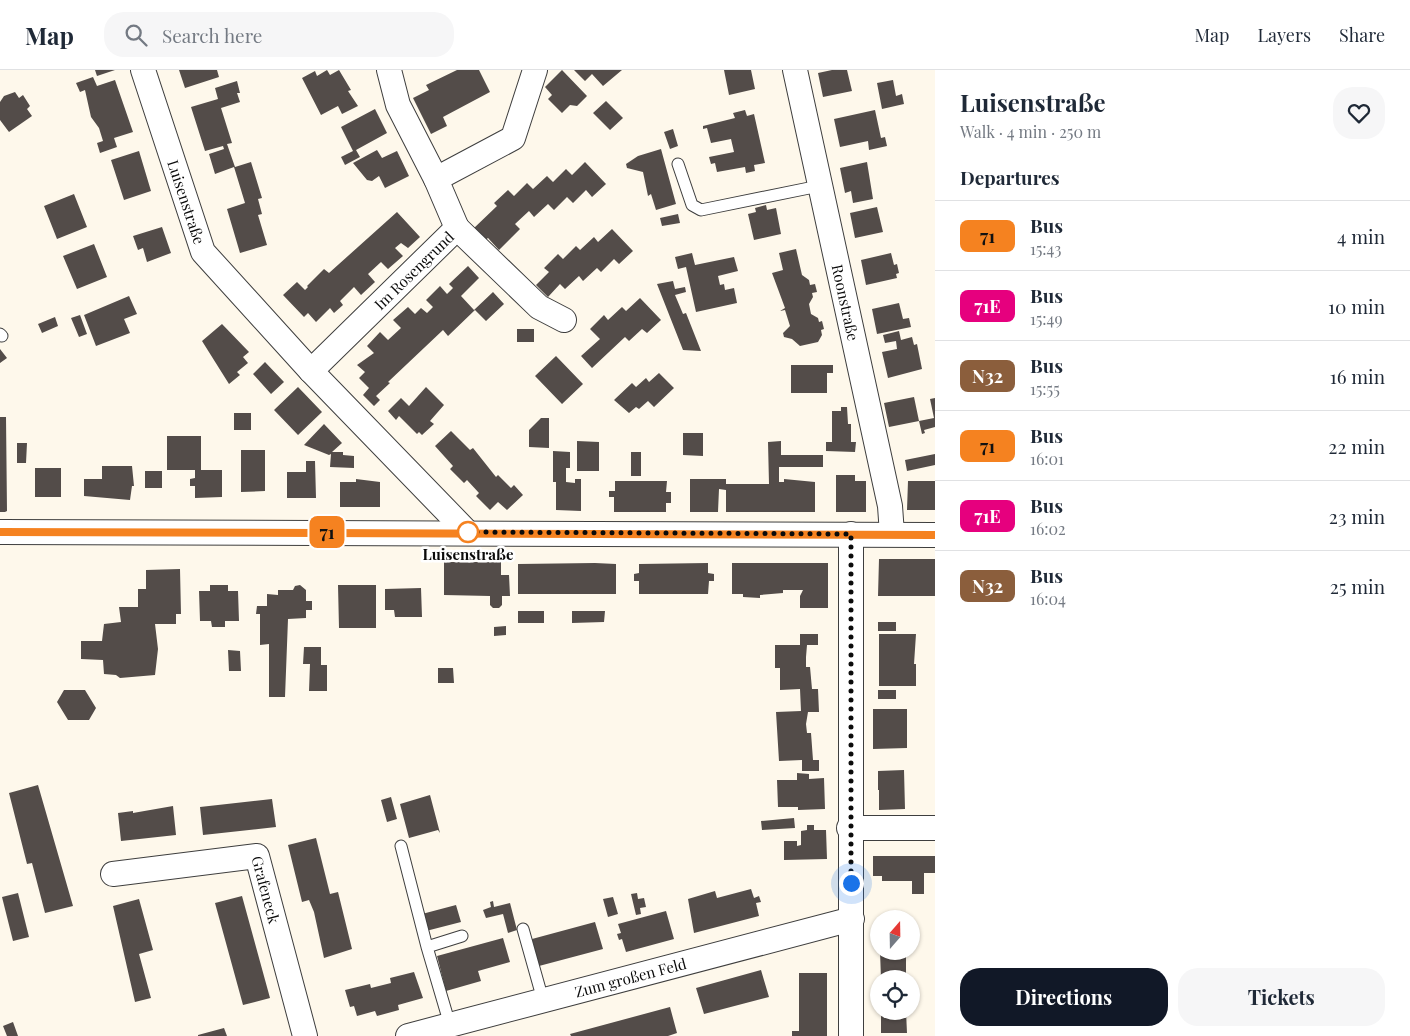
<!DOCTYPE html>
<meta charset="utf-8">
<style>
body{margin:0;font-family:"Playfair Display",serif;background:#f6f6f7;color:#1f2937;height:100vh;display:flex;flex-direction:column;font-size:19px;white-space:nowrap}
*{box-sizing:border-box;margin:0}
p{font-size:16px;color:#747a83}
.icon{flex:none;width:28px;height:28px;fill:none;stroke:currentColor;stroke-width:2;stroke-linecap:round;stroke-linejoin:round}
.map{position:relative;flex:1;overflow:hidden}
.drawer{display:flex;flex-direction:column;background:#fff;width:475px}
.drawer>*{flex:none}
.badge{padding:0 10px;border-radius:8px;font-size:18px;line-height:32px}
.needle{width:32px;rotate:20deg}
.buttons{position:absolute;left:870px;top:840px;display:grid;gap:10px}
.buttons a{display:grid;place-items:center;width:50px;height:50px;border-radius:50%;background:#fff;box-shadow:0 1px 4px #0004;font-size:25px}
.you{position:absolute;width:25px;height:25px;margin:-12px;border:4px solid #fff;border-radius:50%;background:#1a73e8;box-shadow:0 0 0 8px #1a73e833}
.map>.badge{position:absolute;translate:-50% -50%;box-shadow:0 0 0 2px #fff}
h2{padding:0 25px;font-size:19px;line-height:45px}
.round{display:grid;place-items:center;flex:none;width:52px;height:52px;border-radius:20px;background:#f6f6f7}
.headline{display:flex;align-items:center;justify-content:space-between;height:85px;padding:0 25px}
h1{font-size:24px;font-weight:700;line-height:38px}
.action{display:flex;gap:10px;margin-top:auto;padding:10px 25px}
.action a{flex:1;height:58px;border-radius:20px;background:#111827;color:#fff;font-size:20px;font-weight:700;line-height:58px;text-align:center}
.action a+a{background:#f6f6f7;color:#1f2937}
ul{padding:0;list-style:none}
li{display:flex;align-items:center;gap:15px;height:70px;padding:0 25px;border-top:1px solid #e0e1e3}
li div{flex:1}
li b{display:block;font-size:19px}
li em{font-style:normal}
li .badge{min-width:55px;font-weight:700;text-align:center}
header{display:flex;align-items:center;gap:30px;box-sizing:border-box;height:70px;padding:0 25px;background:#fff;border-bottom:1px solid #e0e1e3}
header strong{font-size:24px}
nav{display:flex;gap:28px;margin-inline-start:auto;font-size:18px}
.search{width:350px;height:45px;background:#f6f6f7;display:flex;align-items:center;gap:12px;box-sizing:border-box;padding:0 18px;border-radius:20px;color:#747a83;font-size:19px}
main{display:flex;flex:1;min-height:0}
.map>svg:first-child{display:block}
.building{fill:#534c49}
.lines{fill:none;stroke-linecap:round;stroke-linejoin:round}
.service-casing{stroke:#3e3e3e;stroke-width:13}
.minor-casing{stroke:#3e3e3e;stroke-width:26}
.service{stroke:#fff;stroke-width:11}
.minor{stroke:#fff;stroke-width:24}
.line-casing{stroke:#fff;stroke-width:11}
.line{stroke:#f58220;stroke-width:8}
.walk{stroke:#0b0b0b;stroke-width:5;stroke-dasharray:0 9}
.stop-dot{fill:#fff;stroke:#f58220;stroke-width:2.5}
.labels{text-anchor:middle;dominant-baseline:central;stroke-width:5;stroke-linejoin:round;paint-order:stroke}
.street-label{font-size:15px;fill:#0b0b0b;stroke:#fff}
.stop-label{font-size:15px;font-weight:bold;fill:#0b0b0b;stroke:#fff}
</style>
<header>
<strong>Map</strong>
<div class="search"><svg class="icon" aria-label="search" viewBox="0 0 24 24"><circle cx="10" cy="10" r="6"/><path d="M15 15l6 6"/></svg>Search here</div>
<nav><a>Map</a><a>Layers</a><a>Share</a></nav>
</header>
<main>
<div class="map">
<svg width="935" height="966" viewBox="0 0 935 966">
<rect width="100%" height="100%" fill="#fef8eb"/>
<path class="building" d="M95,0H115L97,6Z
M179,0H217L219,7L185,18Z
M327,0L330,5L339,0L351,20L348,21L358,36L342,44L338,36L321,45L302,8L315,1L317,6Z
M457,0H479L490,22L443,47L447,56L431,64L413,28L429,20L426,15Z
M562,0L587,26L577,36L570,35L562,43L548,29L552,25L545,17Z
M574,0H622L603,16L592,4L585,11Z
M724,0H751L755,19L729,25Z
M832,0H847L852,21L823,27L818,3Z
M93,7L97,16L115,10L133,62L114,68L117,77L100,83L97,73L103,71L99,58L91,47L85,20L80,22L76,13Z
M893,10L896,26L902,24L904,34L882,39L877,13Z
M237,11L240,23H237L240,32L221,38L232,73L227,74L235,97L251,92L262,128L258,129L262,144L258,145L267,175L240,183L227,139L245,133L234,97L215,104L209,84L224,79L223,76L205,81L191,37L218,29L215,18Z
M15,22L19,28L23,25L30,36L27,39L32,46L9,62L0,50V32L4,26Z
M606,31L623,48L610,60L593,43Z
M375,39L387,63L356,80L360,87L345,95L341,87L353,81L341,57Z
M745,40L747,46L754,44L765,93L754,95L755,101L746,103L745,97L717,102L715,93L711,94L709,87L734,82L731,69L711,73L707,58L703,59V56L735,48L733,43Z
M875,40L881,68L885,67L887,76L869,80L868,71L840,77L834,49Z
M673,59L678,76L670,79L664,62Z
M661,79L676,134L656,140L651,124L648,126L643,102L627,98L626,94L638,86Z
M377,80L382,88L397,81L409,106L385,118L379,106L372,111L367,110L353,93Z
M139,81L151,121L124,130L111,90Z
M585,92L606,114L592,127L586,120L573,133L567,127L554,140L548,134L534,147L529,141L515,154L520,159L499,180L488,168L484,171L473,159L497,136L494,133L508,120L514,126L527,113L533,119L547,106L553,112L566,99L572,105Z
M867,92L873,129L853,133L851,121L845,123L840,98Z
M74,124L87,157L57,169L44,136Z
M766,135L767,140L776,138L781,164L754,170L748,144L756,142L755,138Z
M877,137L883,162L855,168L850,143Z
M397,142L420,167L408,178L401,173L395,178L403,186L388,199L381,192L368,204L375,212L361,225L354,217L340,231L343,235L334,243L330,238L316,252L308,243L304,247L283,225L297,212L305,220L308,217L307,216L324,199L329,203Z
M678,144L680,153L662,156L660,148Z
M162,157L171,183L147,192L143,178L138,180L133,166Z
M612,159L633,181L619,194L614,189L601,202L597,198L583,211L579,206L565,219L560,214L548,227L536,215L549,202L544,198L558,184L563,189L576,176L580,180L594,167L598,172Z
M94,174L107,207L77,219L63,186Z
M796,179L802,205L809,210L810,215L815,214L817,222L812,223L813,227L809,234L811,244L818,248L819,252L822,251L824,259L821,260L822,265L818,272L800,276L792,269L784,267L783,263L790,256L785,240L780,241L785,238L772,203L783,200L779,183Z
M692,183L695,195L734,187L738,201L718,206L720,215L724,214L725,220L734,218L737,233L696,242L686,197L678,199L675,187Z
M891,183L894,195L897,194L899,203L896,204L897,208L866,215L861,190Z
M468,196L479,208L461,226L474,240L493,222L504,234L486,251L475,240L448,266L443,260L388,312L390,313L376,326L380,330L374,336L363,325L369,318L359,308L365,302L357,295L374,283L367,276L380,262L388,270L401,258L393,250L408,237L415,244L421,238L427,243L433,237L426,230L440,216L447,224L453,218L449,214Z
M673,211L675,219L685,217L686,222L675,225L683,244L686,243L701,281L683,280L657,214Z
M129,226L137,244L124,249L130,263L96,276L84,245Z
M640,228L661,250L647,263L642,259L629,271L625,267L592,298L581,286L600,269L590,259L604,245L608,250L622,237L626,241Z
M899,233L903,249L909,248L911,257L877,264L872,239Z
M80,245L87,264L79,267L71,248Z
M55,247L58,256L42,263L38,254Z
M222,254L249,282L243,287L248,293L237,302L240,305L229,314L202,271Z
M517,259H534V272H517Z
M899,261L901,270L912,267L914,275L917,274L922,299L888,308L882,282L897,279L896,271L885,273L883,265Z
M0,279L7,288L0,293Z
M556,286L583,314L562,334L535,306Z
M265,292L284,312L271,324L253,304Z
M791,295H833V303H827V323H791Z
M659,303L674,318L654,337L648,331L639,339L636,337L629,343L614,330L632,313L636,317L646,308L649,312Z
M298,317L322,342L298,365L274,340Z
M426,317L444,335L430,351L434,354L422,365L419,362L417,364L399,346L396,350L388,341L401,328L409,336Z
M914,327L919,351L889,357L884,333Z
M935,328V357L924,360L925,363L922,364L919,351L934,348L930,329Z
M841,337H847L848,354H851V372H856L855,382L826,381V372H832V341H841Z
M234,343H251V360H234Z
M0,347H6L7,441L5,442H0Z
M541,348H549V378L529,377V360Z
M324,354L342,373L332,382H343V385L354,386V398L330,397L331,384L329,385L304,375Z
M451,361L470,380L473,378L496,407L498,405L511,418L514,415L523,425L507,440L498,432L490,440L476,426L479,423L467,410L464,413L450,399L453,396L435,376Z
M683,363H703V386L683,385Z
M167,366H201V400H222V427L195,428V416H190V409L195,408V400H167Z
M577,371L599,372V401H577Z
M781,371V385H823V397H779V412H784V409L815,412V442H726V420L719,419L718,442H690V409H726V414H769L768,372Z
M17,373H27L26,393H17Z
M241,380H265V421L241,422Z
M553,381L570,382V398H566V412L575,413V409H581V441L556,440V412H553Z
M631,382H641V406H631Z
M935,384V395L907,401L905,390Z
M306,391H315L316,428H287V402H306Z
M102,396H132L134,416H132L130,430L84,426V409H102Z
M35,398H61V427H35Z
M145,401H162V418H145Z
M836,405H855V411H866V442H836Z
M356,409L380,412V437H340V412H356Z
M615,411H667L666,422H671V433H666V442H614V427H609V421H615Z
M908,411H935V440H907Z
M879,489H935V526H878Z
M444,492H501V505H509L510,526H502V535L499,538H493L490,535V526L444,525Z
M595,493L616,494V524H518V494Z
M708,493V503L714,504V511H709L708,524H639V511H634V504L639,503V494Z
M732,493H828V538H800V526L803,520H783V523L760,525V528L743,527V524H732Z
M180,499L181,544H176V554H155L158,579L155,605L120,608L116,605L104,604L103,590L81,589V571H102L104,554L121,552L119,537H138V519H146V500Z
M210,515H228V521H238L239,551H225V557H212L211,551H200L199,521H210Z
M300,515L306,520V531H312V540H306V548L288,549L285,627H269V574L260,575V544H256L257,536H267V524L278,525V520H293L295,516Z
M338,515H376V558H339Z
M421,518L422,547H395L394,540H385V519Z
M518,541H544V553H518Z
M572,541H605L604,552L572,553Z
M878,552H896V561H878Z
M506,556V565L494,566V557Z
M800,564H818V575H807L806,587V597H810L812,619H818L819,642H808L806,654L807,663H811L813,690H819V701H802V690L779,691L776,642L801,641L800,619L780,620V598H775V575H800Z
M879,564H916L914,594H916V616H879Z
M304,577H321V595H327V621H309L310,594H303Z
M228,580L240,581L241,601H229Z
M438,598H453L454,613H438Z
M64,620H85L96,638L89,650H68L57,632Z
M878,620H896V629H878Z
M873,639H907V678L873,679Z
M904,700L905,739L879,740V720H885H878V701Z
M797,703L809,704V709L824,708L825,739L798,740V737H778L777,710H797Z
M38,715L73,836L45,843L32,793L27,794L9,723Z
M430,725L440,763L438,760L409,768L400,734Z
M391,727L397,749L387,752L381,730Z
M272,729L276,757L203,765L200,737Z
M173,736L176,765L121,771L118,743L133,741V743Z
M794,748L795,758L762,760L761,751Z
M807,755H814V760H826L827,789L784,790V771H797V776L801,775V761L807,760Z
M316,768L330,824L338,822L352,879L324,888L314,842L309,830L302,832L288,775Z
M873,786H935V803H924V824H912V811H882V806H873Z
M751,819L754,828L759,826L761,832L756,833L759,846L694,863L688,829L715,821L717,828Z
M18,823L29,867L13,871L2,827Z
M637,823L638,829L644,828L646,837L640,838L641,844L636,845L631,824Z
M242,826L270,928L243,935L215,833Z
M613,827L618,844L608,847L603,829Z
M139,829L153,880L139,884L151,928L135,932L113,836Z
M493,831L494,837L510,833L517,860L508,863L503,844L486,848L483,840L491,837L490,832Z
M456,835L461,852L426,861L422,844Z
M666,841L674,869L626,882L622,869L619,870L617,864L621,863L618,854Z
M595,852L603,879L539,896L532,869Z
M503,868L510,892L478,901L481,911L446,921L437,886Z
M880,881H906V904L898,903V909H881Z
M761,900L769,927L704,944L696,918Z
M414,902L423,928L398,935L399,940L377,946L375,941L357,946L354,936L350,937L345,920L370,914L371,918L391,913L390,908Z
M799,903H827V966H792V961H799Z
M670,937L677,963L668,966H571L570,964Z
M881,941H906L907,963H881Z
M13,952L18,966H7L3,956Z
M224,958L227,966H198V965Z"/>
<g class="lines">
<g class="service-casing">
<path id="service" d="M678,94L692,135L701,140L819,116
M0,264L2,266
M401,776L427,877
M523,859L543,930
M450,955L427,877L462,866"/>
</g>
<g class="minor-casing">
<g id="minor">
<path id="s1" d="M143,0L203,182L311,301L467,462"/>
<path d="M389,0L398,35L436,109"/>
<path id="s2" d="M795,0L890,436L892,464"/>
<path d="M457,158L436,109L513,68L535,0"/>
<path id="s3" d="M311,301L457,158L539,237L564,250"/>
<path d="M0,462L935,465"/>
<path d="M849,758H935"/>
<path id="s4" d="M113,804L257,786L305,966"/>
<path id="s5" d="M408,966L852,849"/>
<path d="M851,966V464"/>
</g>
</g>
<use href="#service" class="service"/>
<use href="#minor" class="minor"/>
</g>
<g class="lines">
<g class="line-casing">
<path id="line" d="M0,462L935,465"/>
</g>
<use href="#line" class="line"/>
<path class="walk" d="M468,462L851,464V813"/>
</g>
<circle class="stop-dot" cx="468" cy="462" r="10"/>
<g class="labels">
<g class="street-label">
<text stroke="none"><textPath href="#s1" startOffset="139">Luisenstraße</textPath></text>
<text stroke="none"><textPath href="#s3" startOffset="144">Im Rosengrund</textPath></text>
<text stroke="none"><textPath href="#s2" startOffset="238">Roonstraße</textPath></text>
<text stroke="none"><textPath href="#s4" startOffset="180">Grafeneck</textPath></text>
<text stroke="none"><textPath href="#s5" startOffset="230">Zum großen Feld</textPath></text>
</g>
<g class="stop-label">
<text x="468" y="484">Luisenstraße</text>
</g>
</g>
</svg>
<div class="buttons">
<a><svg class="needle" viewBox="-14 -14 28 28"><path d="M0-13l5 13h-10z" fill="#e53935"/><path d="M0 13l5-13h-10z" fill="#747a83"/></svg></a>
<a><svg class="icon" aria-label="locate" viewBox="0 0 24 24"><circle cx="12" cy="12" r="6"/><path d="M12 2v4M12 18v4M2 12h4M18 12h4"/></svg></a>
</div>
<div class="you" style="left:851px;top:813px"></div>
<b class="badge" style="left:327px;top:462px;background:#f58220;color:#111">71</b>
</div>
<section class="drawer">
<div class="headline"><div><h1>Luisenstraße</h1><p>Walk · 4 min · 250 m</p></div><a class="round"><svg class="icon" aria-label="heart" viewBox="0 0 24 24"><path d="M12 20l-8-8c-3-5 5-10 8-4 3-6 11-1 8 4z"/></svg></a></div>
<h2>Departures</h2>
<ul>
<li><span class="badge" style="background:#f58220;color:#111">71</span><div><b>Bus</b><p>15:43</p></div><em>4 min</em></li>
<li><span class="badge" style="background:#e6007e;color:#fff">71E</span><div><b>Bus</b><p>15:49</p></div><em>10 min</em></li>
<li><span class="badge" style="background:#8b5e3c;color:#fff">N32</span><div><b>Bus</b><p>15:55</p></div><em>16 min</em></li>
<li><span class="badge" style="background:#f58220;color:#111">71</span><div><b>Bus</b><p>16:01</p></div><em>22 min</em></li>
<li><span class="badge" style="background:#e6007e;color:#fff">71E</span><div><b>Bus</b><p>16:02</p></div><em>23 min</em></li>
<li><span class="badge" style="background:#8b5e3c;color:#fff">N32</span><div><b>Bus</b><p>16:04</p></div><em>25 min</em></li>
</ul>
<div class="action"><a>Directions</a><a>Tickets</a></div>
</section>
</main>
